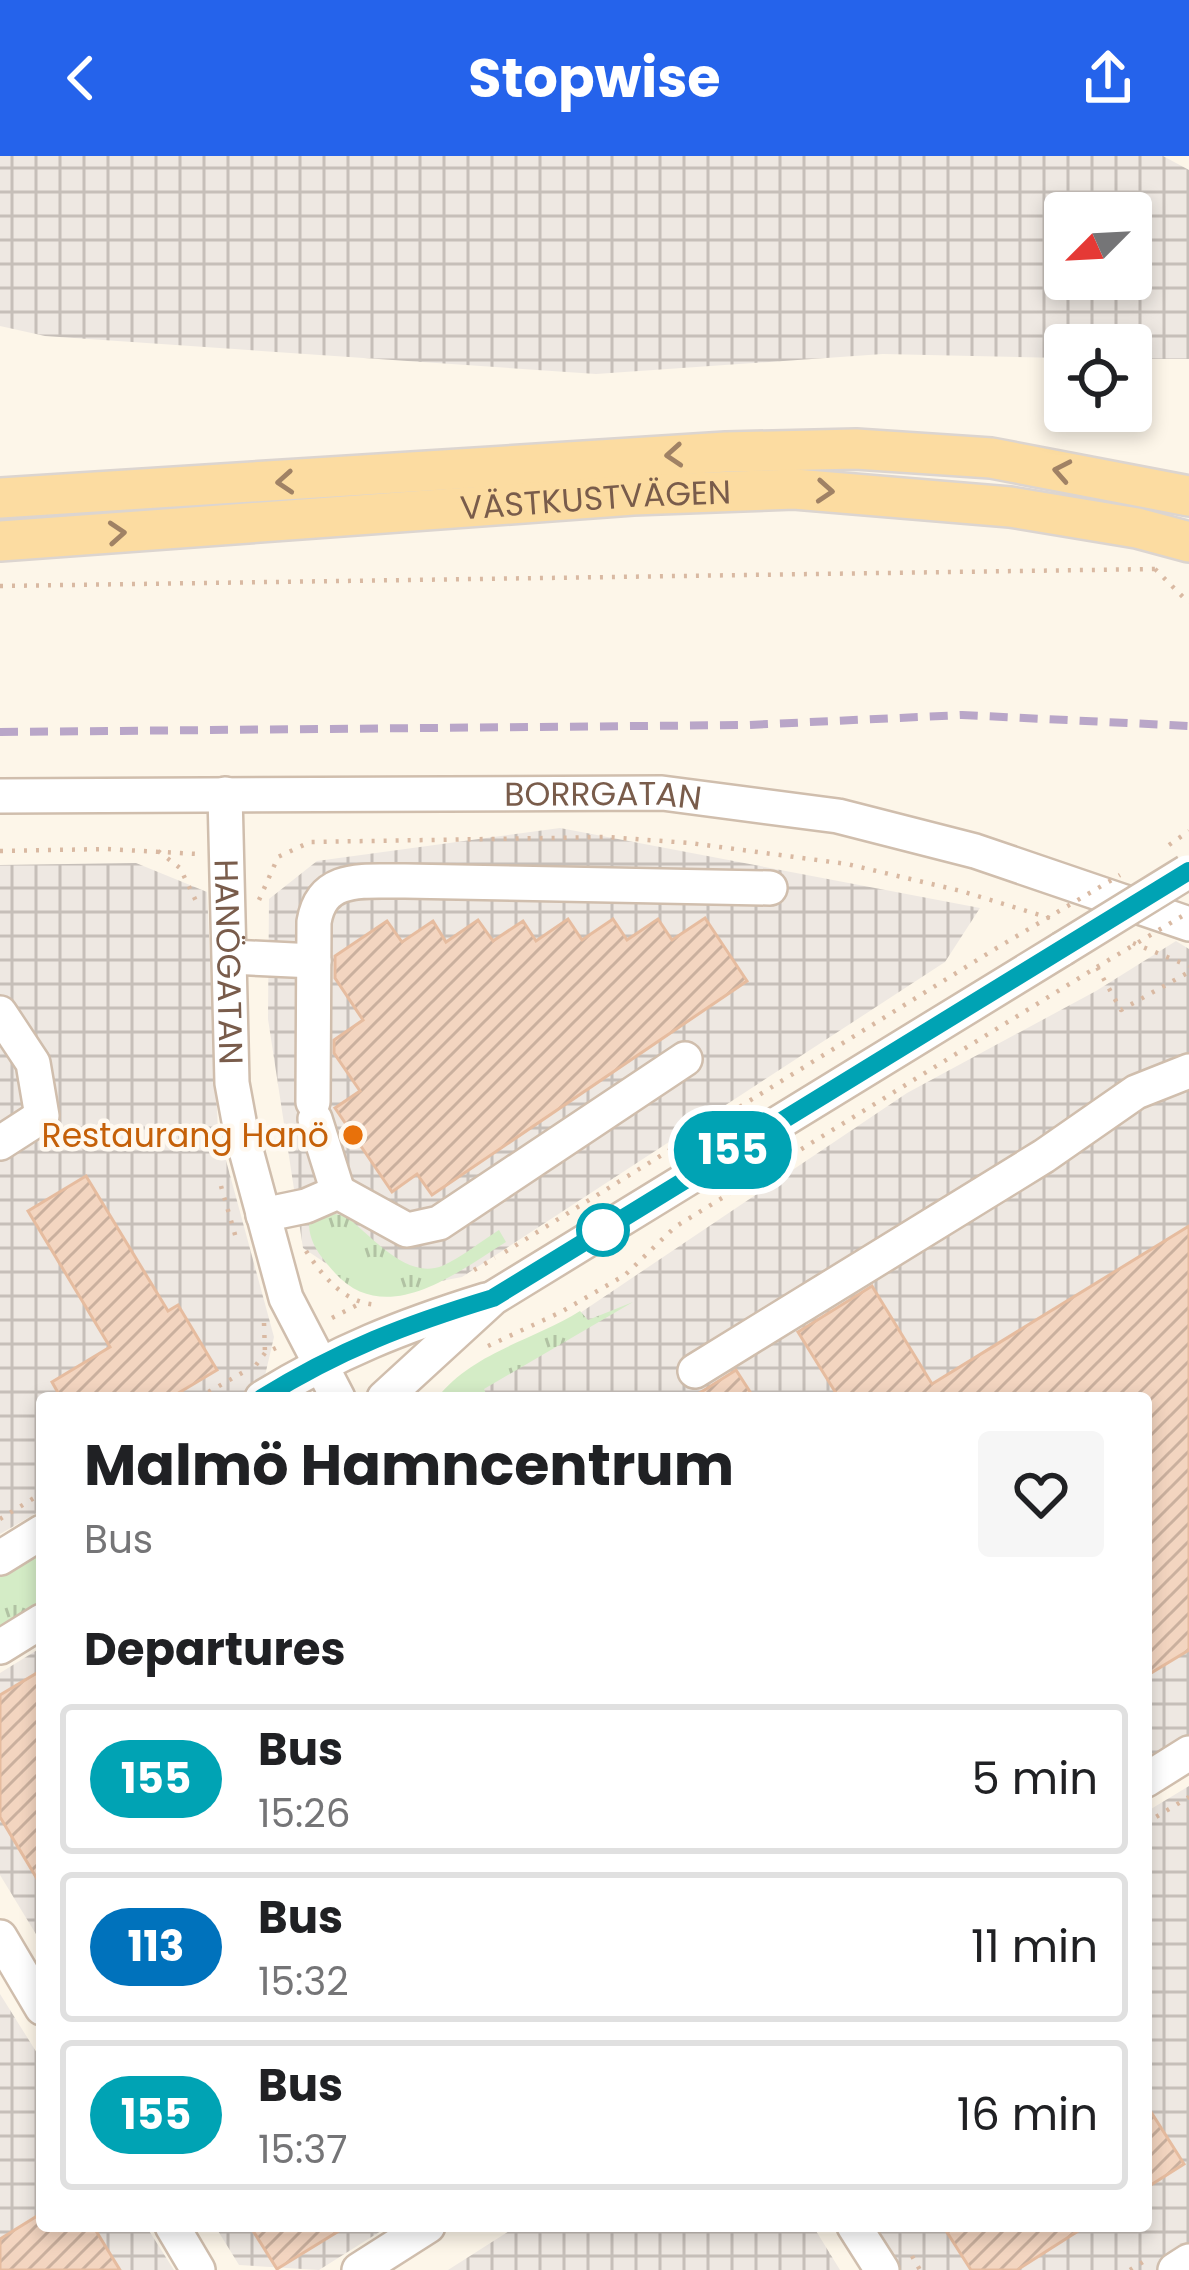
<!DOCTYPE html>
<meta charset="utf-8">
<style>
body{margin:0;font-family:Poppins,sans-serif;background:#f6f6f6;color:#202124;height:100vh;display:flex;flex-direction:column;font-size:45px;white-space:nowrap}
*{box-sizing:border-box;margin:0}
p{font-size:39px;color:#757577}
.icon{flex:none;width:66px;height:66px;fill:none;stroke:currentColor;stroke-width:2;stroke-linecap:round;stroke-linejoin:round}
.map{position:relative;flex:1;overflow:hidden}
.details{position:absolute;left:36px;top:1236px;width:1116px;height:840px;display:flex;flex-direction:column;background:#fff;border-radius:12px;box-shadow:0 6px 18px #0003}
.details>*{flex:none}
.badge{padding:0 24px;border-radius:39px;font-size:42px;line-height:78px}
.needle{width:78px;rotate:246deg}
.fabs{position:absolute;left:1044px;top:36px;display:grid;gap:24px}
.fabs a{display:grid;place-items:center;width:108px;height:108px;border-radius:12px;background:#fff;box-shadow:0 6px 18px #0003;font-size:60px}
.map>.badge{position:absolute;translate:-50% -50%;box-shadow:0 0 0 6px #fff}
h2{padding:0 48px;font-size:45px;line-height:108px}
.round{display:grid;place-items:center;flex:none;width:126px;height:126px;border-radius:12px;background:#f6f6f6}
.headline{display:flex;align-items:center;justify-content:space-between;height:204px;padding:0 48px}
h1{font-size:57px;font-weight:700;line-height:90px}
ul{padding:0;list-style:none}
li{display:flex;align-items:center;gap:36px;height:150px;margin:0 24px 18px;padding:0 24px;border:6px solid #e0e0e0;border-radius:12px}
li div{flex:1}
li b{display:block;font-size:45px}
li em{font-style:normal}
li .badge{min-width:132px;font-weight:700;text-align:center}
header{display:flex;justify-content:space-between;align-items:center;height:156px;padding:0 48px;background:#2563eb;color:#fff;font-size:54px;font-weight:700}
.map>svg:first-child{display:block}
.industrial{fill:url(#industrial-grid);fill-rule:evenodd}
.grass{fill:url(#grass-tufts)}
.building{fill:url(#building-hatch);stroke:#e6bc9f;stroke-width:3}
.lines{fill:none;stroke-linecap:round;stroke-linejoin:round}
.minor-casing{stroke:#d0bead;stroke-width:38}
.major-casing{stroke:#dcd5d0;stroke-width:44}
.path{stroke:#d9b9a2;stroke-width:4.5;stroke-dasharray:3 9;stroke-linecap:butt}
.minor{stroke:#fff;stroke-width:33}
.major{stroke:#fcdca1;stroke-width:39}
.rail{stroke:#b9a6c8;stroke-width:8;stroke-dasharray:18 12;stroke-linecap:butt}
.minor-bridge-casing{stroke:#d0bead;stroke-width:38;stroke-linecap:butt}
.path-bridge{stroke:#d9b9a2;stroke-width:4.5;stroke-dasharray:3 9;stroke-linecap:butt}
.minor-bridge{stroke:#fff;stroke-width:33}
.oneway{stroke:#a08265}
.line-casing{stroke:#fff;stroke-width:27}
.line{stroke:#00a3b4;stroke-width:18}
.food-dot{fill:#e8710a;stroke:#fff9f0;stroke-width:4.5}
.stop-dot{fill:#fff;stroke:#00a3b4;stroke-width:6}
.labels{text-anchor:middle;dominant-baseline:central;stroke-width:9;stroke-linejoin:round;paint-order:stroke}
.street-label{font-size:33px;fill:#795c4b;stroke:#fff9f0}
.food-label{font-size:33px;fill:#c56008;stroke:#fff9f0;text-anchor:end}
</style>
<header><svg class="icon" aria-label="back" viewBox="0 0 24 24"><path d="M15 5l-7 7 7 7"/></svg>Stopwise<svg class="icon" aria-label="share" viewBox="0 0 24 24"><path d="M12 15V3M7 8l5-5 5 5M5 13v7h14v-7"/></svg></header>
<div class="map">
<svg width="1189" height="2114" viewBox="0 0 1189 2114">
<defs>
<pattern id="industrial-grid" width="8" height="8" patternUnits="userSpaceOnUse" patternTransform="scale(3)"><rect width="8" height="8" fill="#eee8e2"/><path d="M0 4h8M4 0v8" fill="none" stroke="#c6bfb9"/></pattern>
<pattern id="grass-tufts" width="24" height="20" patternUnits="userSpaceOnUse" patternTransform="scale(3)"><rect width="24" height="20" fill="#d4ecc6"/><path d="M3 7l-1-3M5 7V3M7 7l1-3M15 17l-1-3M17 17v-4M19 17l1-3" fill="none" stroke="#b1c2a3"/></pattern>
<pattern id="building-hatch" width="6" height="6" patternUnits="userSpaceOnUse" patternTransform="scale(3)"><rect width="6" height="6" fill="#f3d5c0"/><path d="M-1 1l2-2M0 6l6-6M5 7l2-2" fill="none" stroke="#cab09e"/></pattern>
</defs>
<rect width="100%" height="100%" fill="#fdf6e9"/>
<path class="industrial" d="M0,0H1163L1189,14V203H1131V189H1065V202L883,198L596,218L45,180L0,170ZM1065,57H1131V123H1065Z
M560,672L980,752L945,806L462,1121L372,1138L303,1092L268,863L269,743L317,705Z
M136,707L207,736L218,975L274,1181L263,1228L239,1242H42V1354L0,1378V709Z
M1176,785L1189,793V1585L1146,1611V1242H462L525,1194L907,937L1096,835Z
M42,1491V1788L0,1719V1517Z
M1189,1630V2094L1157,2114H901L875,2070H1146V1656Z
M0,1838L42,1905V2070H146L174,2114H0Z
M215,2070H389L319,2114L239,2109Z
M517,2070H813L840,2114H448Z"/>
<path class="grass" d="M335,1058L345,1060C372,1079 405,1124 442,1110C461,1102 481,1085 499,1074L506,1086C456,1117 386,1173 335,1117C322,1102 309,1088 309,1067Z
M633,1146L484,1233L488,1242H437C473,1196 532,1185 580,1155L588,1164Z
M42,1391V1449L0,1476V1417Z"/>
<path class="building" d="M705,762L747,825L432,1039L417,1018L392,1036L335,952L360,935L334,897V884L363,864L335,822V800L387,765L402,786L433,765L446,786L478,764L493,785L523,765L536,785L568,763L582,784L613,763L627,784L658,763L672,784Z
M86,1020L168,1155L178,1149L217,1214L170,1242H61L52,1226L110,1191L28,1055Z
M1189,1070V1494L1146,1520V1242H839L798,1176L872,1130L932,1228Z
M736,1214L754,1242H691L706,1233Z
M42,1514V1731L0,1661V1539Z
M1146,1948L1184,2008L1146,2032Z
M42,2057V2070H93L120,2114H0V2083Z
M250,2070H347L277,2113Z
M943,2070H1086L1017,2114H971Z"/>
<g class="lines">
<g class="minor-casing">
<g id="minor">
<path id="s1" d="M225,638L232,927L241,976L286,1142L338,1242"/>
<path id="s2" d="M0,640L662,637L838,660L975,695L1189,768"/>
<path d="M231,801L314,805"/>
<path d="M0,857L33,907L42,960L0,987"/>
<path d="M313,946L314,766C322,717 366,726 405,725L770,732"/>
<path d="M315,963L338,1036"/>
<path d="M263,1059L306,1050L338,1036L407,1074L439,1067L685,903"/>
<path d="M695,1215L1044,1000L1136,936L1189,915"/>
<path d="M262,1242C337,1196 402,1170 486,1144"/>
<path d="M384,1242L493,1142L1062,793"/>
<path d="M0,1402L42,1376"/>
<path d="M0,1491L42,1465"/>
<path d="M1146,1624L1189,1597"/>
<path d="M0,1781L42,1852"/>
<path d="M172,2070L198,2114"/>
<path d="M854,2070L882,2114"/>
<path d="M359,2114L428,2070"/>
<path d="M1175,2114L1189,2105"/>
</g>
</g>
<g class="major-casing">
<g id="major">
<path d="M0,342L726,296L856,293L991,302L1189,340"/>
<path id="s3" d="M0,385L633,339L794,333L1010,351L1137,372L1189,386"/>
</g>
</g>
<path class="path" d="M1155,413L1189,447
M0,430L1155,413
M1169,689L1189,675
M0,695L106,693L198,698
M158,695L180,712L196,745
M259,744L278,701L310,686L607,681L690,687L847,708L961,735L1053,763
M1133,787L1189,810
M221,1030L236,1082
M306,1095C324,1122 345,1148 379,1149
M505,1096L995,793
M474,1114L495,1102
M332,1162L359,1148
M264,1167L265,1197
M488,1190L561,1156L625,1119L675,1071L1097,811L1121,854L1189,816
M256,1209L265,1197L280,1190
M198,1242L247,1214
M0,1363L42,1337
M1146,1667L1189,1641
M912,2100L920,2114
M1130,2114L1146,2104"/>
<use href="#minor" class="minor"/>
<use href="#major" class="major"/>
<path class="rail" d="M0,576L748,569L962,559L1189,570"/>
<g class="minor-bridge-casing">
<path id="minor-bridge" d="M1062,793L1187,716"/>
</g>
<path class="path-bridge" d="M995,793L1120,719
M1097,811L1189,756"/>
<use href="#minor-bridge" class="minor-bridge"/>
</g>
<defs><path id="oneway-chevron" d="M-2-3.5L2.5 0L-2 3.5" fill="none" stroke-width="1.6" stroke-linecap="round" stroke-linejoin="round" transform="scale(3)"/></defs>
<g class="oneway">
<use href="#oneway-chevron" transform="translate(674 299) rotate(176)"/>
<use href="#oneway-chevron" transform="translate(1062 315) rotate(-169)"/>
<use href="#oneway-chevron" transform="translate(285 326) rotate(176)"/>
<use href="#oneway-chevron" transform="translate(825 335) rotate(4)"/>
<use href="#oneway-chevron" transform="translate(117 377) rotate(-4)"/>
</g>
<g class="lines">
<g class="line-casing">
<path id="line" d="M262,1242C339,1194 407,1168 493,1142L1189,715"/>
</g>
<use href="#line" class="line"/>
</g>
<circle class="food-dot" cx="353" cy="979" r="12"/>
<circle class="stop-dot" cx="603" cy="1074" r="24"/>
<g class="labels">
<g class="street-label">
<text stroke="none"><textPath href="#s3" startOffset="597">VÄSTKUSTVÄGEN</textPath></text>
<text stroke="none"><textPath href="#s2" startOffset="603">BORRGATAN</textPath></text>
<text stroke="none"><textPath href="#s1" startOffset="168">HANÖGATAN</textPath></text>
</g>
<g class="food-label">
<text x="329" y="979">Restaurang Hanö</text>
</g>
</g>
</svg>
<div class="fabs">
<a><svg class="needle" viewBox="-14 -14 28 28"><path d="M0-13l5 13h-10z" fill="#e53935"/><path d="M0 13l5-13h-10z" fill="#757577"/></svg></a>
<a><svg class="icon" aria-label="locate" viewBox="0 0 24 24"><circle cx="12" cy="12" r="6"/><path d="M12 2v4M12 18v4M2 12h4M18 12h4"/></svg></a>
</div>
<b class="badge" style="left:733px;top:994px;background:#00a3b4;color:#fff">155</b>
<section class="details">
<div class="headline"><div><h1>Malmö Hamncentrum</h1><p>Bus</p></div><a class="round"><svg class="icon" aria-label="heart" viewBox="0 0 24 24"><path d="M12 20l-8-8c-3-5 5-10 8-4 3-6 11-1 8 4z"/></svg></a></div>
<h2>Departures</h2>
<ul>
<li><span class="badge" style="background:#00a3b4;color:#fff">155</span><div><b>Bus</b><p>15:26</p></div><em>5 min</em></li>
<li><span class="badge" style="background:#0072bc;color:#fff">113</span><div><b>Bus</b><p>15:32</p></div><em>11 min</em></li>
<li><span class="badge" style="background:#00a3b4;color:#fff">155</span><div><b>Bus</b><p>15:37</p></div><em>16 min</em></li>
</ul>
</section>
</div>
